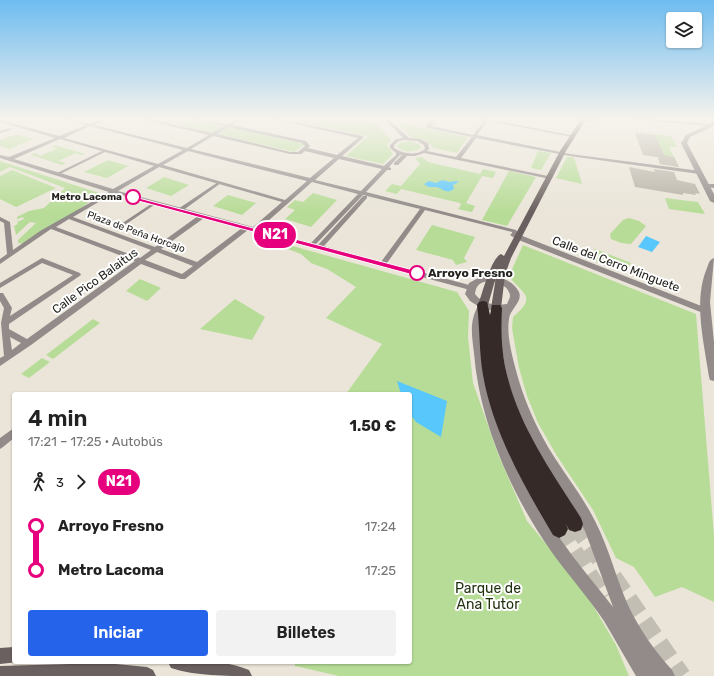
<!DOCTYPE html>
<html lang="es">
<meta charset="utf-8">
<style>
body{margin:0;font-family:Rubik,sans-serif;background:#f2f2f2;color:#222;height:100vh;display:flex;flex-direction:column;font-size:15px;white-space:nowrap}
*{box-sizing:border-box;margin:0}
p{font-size:13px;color:#767676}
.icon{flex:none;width:22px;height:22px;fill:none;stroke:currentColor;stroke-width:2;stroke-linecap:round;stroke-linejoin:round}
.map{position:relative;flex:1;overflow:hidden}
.side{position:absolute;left:12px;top:392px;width:400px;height:272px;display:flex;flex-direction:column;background:#fff;border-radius:4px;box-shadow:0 1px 3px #0004}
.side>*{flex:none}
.badge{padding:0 8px;border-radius:13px;font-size:14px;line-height:26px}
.controls{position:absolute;left:666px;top:12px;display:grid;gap:8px}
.controls a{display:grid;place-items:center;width:36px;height:36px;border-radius:4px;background:#fff;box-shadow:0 1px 3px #0004;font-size:20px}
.map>.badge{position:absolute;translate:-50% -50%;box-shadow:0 0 0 2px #fff}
.legs{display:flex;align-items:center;gap:6px;height:44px;padding:0 16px;font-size:13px}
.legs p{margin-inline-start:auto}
.head{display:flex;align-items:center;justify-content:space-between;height:68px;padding:0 16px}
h1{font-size:22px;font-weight:600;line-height:30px}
.cta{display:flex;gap:8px;margin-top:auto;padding:8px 16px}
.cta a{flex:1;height:46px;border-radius:4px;background:#2563eb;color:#fff;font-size:16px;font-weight:600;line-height:46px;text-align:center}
.cta a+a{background:#f2f2f2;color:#222}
ul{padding:0 16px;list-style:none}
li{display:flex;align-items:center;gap:14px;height:44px;font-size:15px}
li i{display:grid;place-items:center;width:6px;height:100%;margin:0 5px;background:currentColor}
li i::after{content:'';width:10px;height:10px;margin:-5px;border:3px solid;border-radius:50%;background:#fff}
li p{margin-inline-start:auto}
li:first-child i{background:linear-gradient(#0000 50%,currentColor 0)}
li:last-child i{background:linear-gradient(currentColor 50%,#0000 0)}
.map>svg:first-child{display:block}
.green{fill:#b7dc97}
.water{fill:#58c8fc}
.building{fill:#b7b2a6}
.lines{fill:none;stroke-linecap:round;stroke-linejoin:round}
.motorway-tunnel{stroke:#c2beb3;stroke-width:18;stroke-dasharray:18 9;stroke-linecap:butt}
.pedestrian{fill:#928b8a;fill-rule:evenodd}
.minor{fill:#928b8a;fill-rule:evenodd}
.tertiary{fill:#928b8a;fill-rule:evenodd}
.secondary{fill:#6a605f;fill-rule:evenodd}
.motorway{fill:#362a28;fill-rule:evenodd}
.line-1{fill:#e6007e;stroke:#fff}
.stop-1-dot{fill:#fff;stroke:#e6007e;stroke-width:2}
.labels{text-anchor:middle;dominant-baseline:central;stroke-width:4;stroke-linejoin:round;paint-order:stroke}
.far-stop-label{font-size:10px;font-weight:bold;fill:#24231e;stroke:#fff;text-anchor:end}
.far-street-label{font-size:10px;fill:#24231e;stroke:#fff}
.street-label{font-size:12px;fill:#24231e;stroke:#fff}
.stop-label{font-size:12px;font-weight:bold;fill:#24231e;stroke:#fff;text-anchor:start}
.near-park-label{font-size:14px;fill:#1e300c;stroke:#fff}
</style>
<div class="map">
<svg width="714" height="676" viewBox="0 0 714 676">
<rect width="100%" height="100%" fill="#eae5d8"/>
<path class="green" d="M150,118H185L223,126L212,133Z
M281,118H371L391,140L387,145L393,154L383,164L346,156L368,136Z
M398,123L468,137L457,153L434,148L425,140L412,138Z
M230,127L304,144V145L294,152L218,134Z
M635,132L671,136L677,147H669L679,167L660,164L658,157L643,155Z
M16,134L33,139L9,149L0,146V140Z
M410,141L419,144L421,148C414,153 402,153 397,146L400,143Z
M55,145L85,154L81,155L76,153L58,161L66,163L62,165L31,155L35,153L40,156L58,148L51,147Z
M538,151L551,153L541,170L531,168Z
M422,157L428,162L480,174L483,169L496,172L493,178L482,176L466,203L475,206L472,212L458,209L461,205L460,203L401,189L397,194L385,191L392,184L401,186L420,164L415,158Z
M567,157H574L582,184L556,178Z
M108,160L128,166L107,178L84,172Z
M0,161L99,193L100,194L77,211L25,244L18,243V240L36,223L30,222L16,235L14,226L18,224L17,222L24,219L23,217L17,219V217L29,211L44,208L65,188L10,167L0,172Z
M12,170L56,188L16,207L0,199V176Z
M509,171L536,177L507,226L482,220Z
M164,177L189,185L171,196L146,188Z
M313,193L337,200L311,227L285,219L295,210L287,207L295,200L303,202Z
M228,195L256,203L242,215L213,206Z
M665,198L698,202L705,214L669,209Z
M629,218L639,221L646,226L631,244L621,243L611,239L610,234L623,220Z
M432,225L475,237L464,258L467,262L456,265L453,260L416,250Z
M271,240L457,292L469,311L468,337L473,383L498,454L527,521L584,590L616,645L629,676H339L295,666V662H410V394H346L382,344L326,318L356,287L327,269L311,263L301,254L269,242Z
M523,245L696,314L714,536V602L682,587L655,597L634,567L616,558L593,510L557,456L538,423L527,396L519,368L512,328L513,317C539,295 521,294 509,276Z
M595,249L631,263L625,272L589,258Z
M140,279L161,288L147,301L126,291Z
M235,299L265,317L252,340L200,329Z
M93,319L100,323L53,359L46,355Z
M42,358L50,362L29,378L21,374Z"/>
<path class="water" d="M442,180L450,182L456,181L459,182L453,185L454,189C446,195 443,188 436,187C431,187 428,188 424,184L429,181L436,183Z
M646,236L660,242L652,252L638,247Z
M397,381L447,401L441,437L416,422L410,414V394H401Z"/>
<path class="building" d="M635,133L655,135L664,155L674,157L679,167L660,164L658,157L643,155Z
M629,167L655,172L654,169L674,172L677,180L695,184L700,194L695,193L696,195L683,193V195L635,187Z"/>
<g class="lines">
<path class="motorway-tunnel" d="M575,524L600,559
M559,529L604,598
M613,577L682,676"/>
<path class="pedestrian" d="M10,128L12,129L11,130L0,133V131Z
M104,150L107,151L58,175L55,174Z
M218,182L221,183L182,211H178V209Z
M154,202L157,203L122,227H118V226Z"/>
<path class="minor" d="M61,118C71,117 80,124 89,123C96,123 101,118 108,118L94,125L187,148L209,135L145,120L144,118L212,133L224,126L191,119L190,118H196L228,124L240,118H244L232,125L306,141L310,146L308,148L337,155L358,138L269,118H275L363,136V138L342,156L384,166L396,155V153L390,148V145L396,139L403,138L383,118H387L409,138L420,139L428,143L429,149L427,151L456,157L472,137L428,128H426V126L434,118H438L431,126L473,135L484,121L475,119L474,118H490L489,119L574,136L572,137L488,121L477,135L570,154L701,171L702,172L699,174L570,156L476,138L461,158L553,177L550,179L424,153L415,156H407L398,165H394V163L402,155H400L389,167L391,168V170H387L366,192L516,230L520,235L709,309L710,311L709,313H703L516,239L510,235L512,233V232L425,210L387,263L473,286L474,288L473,290H470L248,230L185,279H181L141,264L31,345L0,366V358L4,356L1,323L4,308L0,301V293H3L12,308L10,316L73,275L42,263L0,288V283L42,258L80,273L81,275L9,324V329L27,339L135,261L51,229L0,264V259L7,254L4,223L0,221V217L10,222L13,250L40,231L109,192L0,158V155L9,157L55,138L0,122V120L59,136L86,125ZM90,126L183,150L158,164L64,138ZM229,127L302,143L305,146L298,152H290L217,134ZM213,136L290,154H301L305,151L334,158L310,178L191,149ZM60,139L154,166L113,189L14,159ZM404,140L417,141L424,145L425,149C416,156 403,154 394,148V145L399,141ZM188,151L307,181L285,200L163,165ZM339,159L382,169L361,191L315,180ZM159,167L282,202L253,227L118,191ZM312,182L358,194L311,243L259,229ZM114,193L198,216L155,247L73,217ZM363,195L420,209L381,262L324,246L367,198V196H363L318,245L316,244ZM204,218L242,228L197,262L161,249ZM69,219L151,250L140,258L56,227ZM157,252L193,266L182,274L145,260ZM10,337L21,343L12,350Z
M570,118H576L586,120L599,118L597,121L586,122Z
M626,118H638L709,124L711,125L709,126L628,119Z
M707,184H714V188L705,187L704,186Z
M14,428V438L3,447L0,449V438Z"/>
<path class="tertiary" d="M714,122V126L690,137L687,143L714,194V203L710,201L681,143L686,135Z
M714,258L710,302L714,342V381L710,380L709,377C704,342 693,301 707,268C709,263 709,260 714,258Z
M482,276C495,275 513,279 519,292C523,302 510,309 509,319C506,338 514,362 519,381C526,404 536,426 548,447C563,472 582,495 595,521C609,548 616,578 628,605C639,629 655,651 672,670L675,676H636C625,658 615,639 604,621C588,597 568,575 551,551C512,496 479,421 474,353C472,336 469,322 478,306L470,301L465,294L469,283ZM489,281C497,282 510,286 510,297L507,304C494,306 483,304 475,294C476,285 480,282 489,281ZM485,310L501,311L499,323L500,341L508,381L516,406L540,456L585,531L613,607C595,584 577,563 561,540C523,485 491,421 484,354C483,340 478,322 485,310Z"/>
<path class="secondary" d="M582,118H587L566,151L511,258L505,275L501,308L496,311L491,308L496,277L488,305L486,307H480L478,305C482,295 491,258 501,254L504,256L560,151Z
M14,647V662H18L0,664V648Z
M168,662C195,662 224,659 249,670L252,676C225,676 196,676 171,668Z
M105,663L147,667L153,670L156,676H0V666Z"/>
<path class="motorway" d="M483,301L487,302L490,315L492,305H500L502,308C501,328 501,346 505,366C516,422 551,471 581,518L583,524L581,530L575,532L569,530L566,524L568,529L565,535L559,538L553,535C524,486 493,432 483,375C479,352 480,328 477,305L479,302Z"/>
</g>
<linearGradient id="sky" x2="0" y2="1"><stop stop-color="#6ebcf0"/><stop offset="0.56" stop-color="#f6f3ed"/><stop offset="1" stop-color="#f6f3ed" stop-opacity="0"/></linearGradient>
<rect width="714" height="212" fill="url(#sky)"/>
<path class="line-1" d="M131,196L417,271L421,273L417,276L131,199Z"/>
<g class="stop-1-dot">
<circle cx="133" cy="197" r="7"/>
<circle cx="417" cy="273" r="7"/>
</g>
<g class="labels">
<g class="far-stop-label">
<text x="122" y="197">Metro Lacoma</text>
</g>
<g class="far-street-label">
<text transform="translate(136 232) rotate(20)">Plaza de Peña Horcajo</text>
</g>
<g class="street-label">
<text transform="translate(616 264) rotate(21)">Calle del Cerro Minguete</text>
<text transform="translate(95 281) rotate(-36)">Calle Pico Balaitus</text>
</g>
<g class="stop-label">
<text x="428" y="273">Arroyo Fresno</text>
</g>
<g class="near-park-label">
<text x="488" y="588">Parque de<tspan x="488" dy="16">Ana Tutor</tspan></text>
</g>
</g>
</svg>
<div class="controls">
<a><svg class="icon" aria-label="layers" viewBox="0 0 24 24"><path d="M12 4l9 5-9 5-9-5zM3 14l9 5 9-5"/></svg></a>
</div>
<b class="badge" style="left:275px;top:235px;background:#e6007e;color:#fff">N21</b>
<section class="side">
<div class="head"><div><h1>4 min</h1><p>17:21 – 17:25 · Autobús</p></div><b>1.50 €</b></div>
<div class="legs"><svg class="icon" aria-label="walk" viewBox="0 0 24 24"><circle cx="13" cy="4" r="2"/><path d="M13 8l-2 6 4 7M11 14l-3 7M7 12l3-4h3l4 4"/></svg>3<svg class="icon" aria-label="forward" viewBox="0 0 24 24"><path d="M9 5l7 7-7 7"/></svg><b class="badge" style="background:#e6007e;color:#fff">N21</b></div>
<ul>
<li><i style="color:#e6007e"></i><b>Arroyo Fresno</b><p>17:24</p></li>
<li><i style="color:#e6007e"></i><b>Metro Lacoma</b><p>17:25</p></li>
</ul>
<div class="cta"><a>Iniciar</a><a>Billetes</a></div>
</section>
</div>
